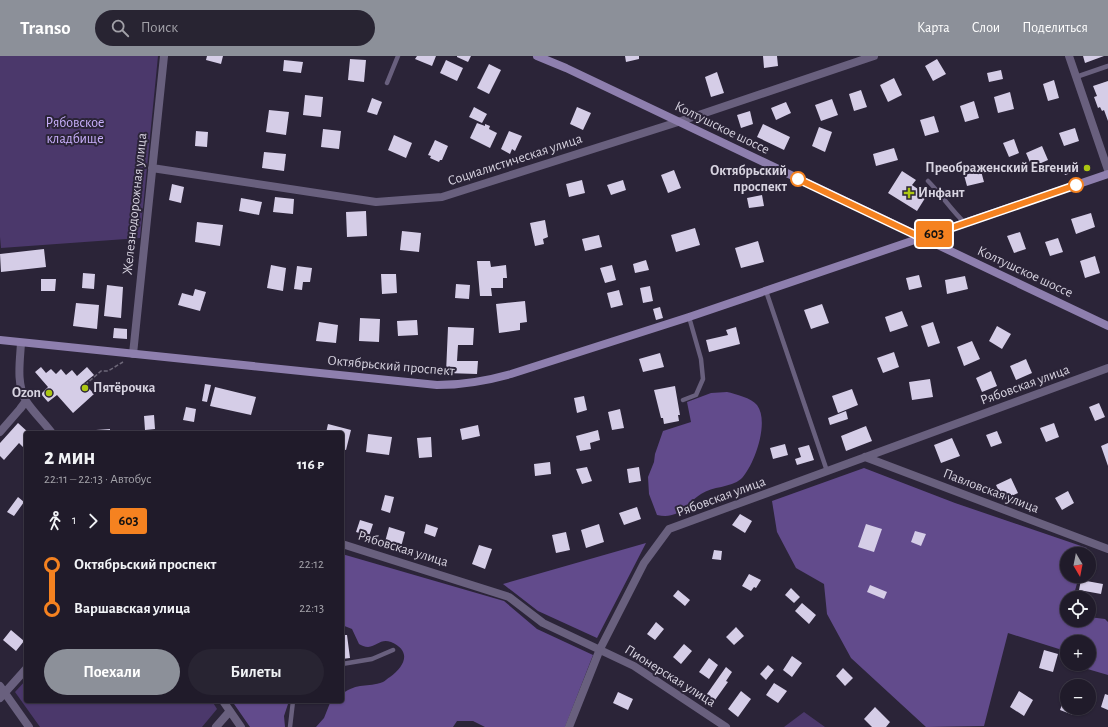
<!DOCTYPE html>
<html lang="ru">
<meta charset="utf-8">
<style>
body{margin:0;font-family:"Alegreya Sans",sans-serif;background:#282432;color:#f1f3f6;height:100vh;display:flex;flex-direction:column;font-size:15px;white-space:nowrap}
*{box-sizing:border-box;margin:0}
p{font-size:13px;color:#a2a1a8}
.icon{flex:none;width:22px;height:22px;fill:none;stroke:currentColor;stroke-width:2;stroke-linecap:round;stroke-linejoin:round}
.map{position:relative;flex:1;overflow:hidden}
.panel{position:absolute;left:24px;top:375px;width:320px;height:272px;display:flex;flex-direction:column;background:#201b2a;border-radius:4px;box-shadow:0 1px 3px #0004,0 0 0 1px #3d3947}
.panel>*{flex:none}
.badge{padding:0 8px;border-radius:3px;font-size:14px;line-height:26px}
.needle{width:26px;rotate:170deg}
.fabs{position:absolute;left:1060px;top:491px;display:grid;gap:8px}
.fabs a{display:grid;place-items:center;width:36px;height:36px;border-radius:50%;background:#201b2a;box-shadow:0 1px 3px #0004,0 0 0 1px #3d3947;font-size:20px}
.map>.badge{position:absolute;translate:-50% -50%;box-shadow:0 0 0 2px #fff}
.legs{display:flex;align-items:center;gap:6px;height:44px;padding:0 20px;font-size:13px}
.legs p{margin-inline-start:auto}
.overview{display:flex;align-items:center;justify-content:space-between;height:68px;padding:0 20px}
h1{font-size:22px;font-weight:700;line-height:30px}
.button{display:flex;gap:8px;margin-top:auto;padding:8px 20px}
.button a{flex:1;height:46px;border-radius:24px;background:#8c9099;color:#fff;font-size:16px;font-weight:700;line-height:46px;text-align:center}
.button a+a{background:#282432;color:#f1f3f6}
ul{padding:0 20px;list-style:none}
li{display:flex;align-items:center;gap:14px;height:44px;font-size:15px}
li i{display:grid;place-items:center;width:6px;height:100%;margin:0 5px;background:currentColor}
li i::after{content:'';width:10px;height:10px;margin:-5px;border:3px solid;border-radius:50%;background:#201b2a}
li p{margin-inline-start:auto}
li:first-child i{background:linear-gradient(#0000 50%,currentColor 0)}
li:last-child i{background:linear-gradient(currentColor 50%,#0000 0)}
header{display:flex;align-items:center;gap:24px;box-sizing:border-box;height:56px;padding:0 20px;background:#8c9099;color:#fff}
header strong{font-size:19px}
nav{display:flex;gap:22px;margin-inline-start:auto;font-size:14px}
.search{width:280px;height:36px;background:#282432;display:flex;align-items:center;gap:10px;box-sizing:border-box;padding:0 14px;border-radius:22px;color:#a2a1a8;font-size:15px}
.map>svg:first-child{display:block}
.green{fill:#4b386b}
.forest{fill:#624b8c}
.building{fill:#d5cde7}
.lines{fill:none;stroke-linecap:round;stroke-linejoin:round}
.path{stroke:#6e6879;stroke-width:1.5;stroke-dasharray:4 2;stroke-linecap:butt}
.lane{stroke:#69607e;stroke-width:4.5}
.street{stroke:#69607e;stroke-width:8}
.secondary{stroke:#8e7fae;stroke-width:8}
.line-1-casing{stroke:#fff;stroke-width:9}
.line-1{stroke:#f58220;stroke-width:6}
.poi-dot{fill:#acc612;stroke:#2b2438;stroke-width:1.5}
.stop-1-dot{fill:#fff;stroke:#f58220;stroke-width:2}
.labels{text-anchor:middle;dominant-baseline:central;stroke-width:4;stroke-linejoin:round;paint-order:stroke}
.park-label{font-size:14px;fill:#c9b0fc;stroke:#2b2438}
.street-label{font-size:14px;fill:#d7d3e0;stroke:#2b2438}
.poi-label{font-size:14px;font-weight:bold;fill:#d7d3e0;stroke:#2b2438;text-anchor:end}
.stop-label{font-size:14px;font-weight:bold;fill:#d7d3e0;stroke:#2b2438;text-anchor:end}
</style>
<header>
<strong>Transo</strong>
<div class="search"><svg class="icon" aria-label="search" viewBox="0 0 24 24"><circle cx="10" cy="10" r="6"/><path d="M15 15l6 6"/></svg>Поиск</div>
<nav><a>Карта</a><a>Слои</a><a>Поделиться</a></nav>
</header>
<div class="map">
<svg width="1108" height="671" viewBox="0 0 1108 671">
<rect width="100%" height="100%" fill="#2b2438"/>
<path class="green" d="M0,0H158L140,182L1,192L0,181Z
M26,624V645H212L217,653L202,671H40L15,636Z
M804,656L825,671H784Z"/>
<path class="forest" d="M727,336C736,338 751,342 757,349C770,366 754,410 741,423C730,432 713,430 701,438C685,448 680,464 657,459L649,438L648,421L654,406L655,398L663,375L691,366L687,346L711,337Z
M864,412L955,447L1087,492L1085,498H1067V520H1079L1073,542H1067V564H1089V561L1105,563L1108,566V619L1084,612L1079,608H1089V586H1067V599L1059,593L1008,577L984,670L926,671L851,602L827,558L824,528L796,512L777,476L772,445Z
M646,487L597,582L538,555L503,528Z
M342,498L504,545L537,573L593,599L565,671H485L473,665H457L453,671H316L324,662L330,647L332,645H342V638C358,626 367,632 383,626C385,625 388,622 390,621C405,610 412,595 391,586C381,582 377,590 368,591C365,591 361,589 359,588L352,573L342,569Z
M232,645H289L284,660L285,671H250Z"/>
<path class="building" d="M207,0H223L221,8L206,4Z
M417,0H436L432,10L415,3Z
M457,0H471L468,6L457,1Z
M625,0H639V3L626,6Z
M763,0H777L778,10L764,12Z
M1083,0H1104L1085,7Z
M350,3L366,4L364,26L348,24Z
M937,3L946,18L933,25L925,10Z
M284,4L303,6L301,17L283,15Z
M446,4L463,12L457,25L440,17Z
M489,8L501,14L489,38L477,32Z
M1001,14L1003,23L989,26L987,17Z
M717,16L724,37L711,41L705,21Z
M894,22L902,39L888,46L880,29Z
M1054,24L1059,42L1048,45L1043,28Z
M1108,25V65L1104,54L1102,55L1100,51L1098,52L1094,41L1097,40L1093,30Z
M861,34L867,51L854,55L849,38Z
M1010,36L1014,53L998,57L994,41Z
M305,39L323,41L321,61L303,59Z
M372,42L382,46L377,59L367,56Z
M832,43L838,59L821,65L815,49Z
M974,45L979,62L965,66L960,50Z
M786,46L791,57L776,64L771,52Z
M474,51L487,58L482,67L469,61Z
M577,51L591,57L583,74L570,68Z
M269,54L289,56L286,79L266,76Z
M750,55L753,68L741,72L737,59Z
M934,60L939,76L925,80L920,64Z
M477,67L485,70V68L490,70L489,73L497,77L490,92L470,82Z
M763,68L790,81L784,94L757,81Z
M819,71L832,76L825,96L812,90Z
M1075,72L1079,85L1064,90L1059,77Z
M323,73L341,75L339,93L321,91Z
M196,75L208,76L207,91L195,90Z
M509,75L522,80L515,95L512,93L510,98L501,93Z
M394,79L412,87L406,102L388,94Z
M1014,83L1019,97L1009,101L1003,87Z
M435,84L448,90L442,104H440L439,106L430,102L431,100L428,99Z
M1042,90L1048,104L1032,111L1026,97Z
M894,92L898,104L876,110L873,98Z
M264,96L286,98L284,115L262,112Z
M1075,110L1077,115L1065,119L1063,114Z
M674,114L681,132L668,137L661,119Z
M902,115L916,124L912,129L927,139L917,155L888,137Z
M981,115L984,126L967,130L964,119Z
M582,124L585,137L569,141L566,128Z
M623,124L626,134L611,139L607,129Z
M172,128L184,131L181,147L169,144Z
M762,139L764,150L749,152L747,142Z
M275,141L294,143L293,158L273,156Z
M241,142L262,146L259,159L239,155Z
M366,155L367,180L347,181L346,156Z
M1091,157L1095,171L1076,178L1071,163Z
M545,164L548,181L543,183L544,188L535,190L530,167Z
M197,166L223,169L220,190L195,186Z
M695,172L700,189L676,196L671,179Z
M402,175L421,177L419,196L400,194Z
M1020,176L1026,193L1014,197L1007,180Z
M599,179L602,191L585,195L582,183Z
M1058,182L1063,196L1050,200L1045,186Z
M758,185L764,206L741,212L735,192Z
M44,193L46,211L1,216L0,198Z
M1095,200L1100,217L1085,222L1080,205Z
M646,204L649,214L635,217L633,208Z
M477,205H490L491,211L506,209L507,222H503V232H491L492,240H480Z
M271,209L286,212L283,235L267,232Z
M612,209L616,224L605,227L600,212Z
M297,210L312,212L310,226H303L302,234L294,233Z
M83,217L95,218L94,233L82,232Z
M381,218H396L397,237L382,238Z
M919,219L922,231L909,234L906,222Z
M965,220L968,233L947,238L945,224Z
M41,223H56L55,235H41Z
M456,228L470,229L469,243L455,242Z
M107,229L123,231L121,262L104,260Z
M650,230L653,245L643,247L640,232Z
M195,233L206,236L200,255L178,249L182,237L193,240Z
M619,234L623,249L611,252L607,237Z
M525,245L527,266L520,267V274L499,277L496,248Z
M76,247L99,249L97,273L73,270Z
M822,248L829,267L811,273L804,254Z
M660,251L663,262L656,264L653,253Z
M902,255L908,270L890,276L885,261Z
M360,262L380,263L379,286L359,285Z
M417,264L418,279L398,280L397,265Z
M319,266L338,269L336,287L316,285Z
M933,266L940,287L928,291L921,270Z
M997,270L1011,278L1002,293L989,285Z
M448,271L474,272L473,289H458L457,305H478L477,318L446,317Z
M736,271L740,288L709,296L706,284L728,279L726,274Z
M114,272L127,273V283L113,282Z
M972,285L980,303L964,310L957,291Z
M894,296L899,311L883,317L877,302Z
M660,297L664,311L643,316L639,303Z
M1026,303L1032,317L1016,324L1010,310Z
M41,311L46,317L51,313L56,318L61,313L66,319L72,314L77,320L87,311L94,319L84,327L94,338L73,357L57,339L48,346L41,338L48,331L35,316Z
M991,315L997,330L982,336L976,322Z
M930,323L933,341L912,344L909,326Z
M205,328L211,329L207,346L202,345Z
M675,330L680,359H678L679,365L664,368L663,362H661L654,334Z
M215,331L256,341L251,359L210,350Z
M852,333L858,349L838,357L832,340Z
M584,340L587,354L577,357L574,342Z
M1099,347L1105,361L1095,365L1089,351Z
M186,351L196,353L194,366L183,364Z
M620,353L624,372L612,374L608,356Z
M846,355L848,363L830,369L828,362Z
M154,359L155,373L145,374L144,360Z
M18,367L29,377H26V394L19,387L4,404L0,400V387Z
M1054,367L1059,381L1046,386L1040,372Z
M328,368L351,374L346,394L342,393V377H326Z
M478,369L480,380L462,384L460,373Z
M866,370L872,385L846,395L841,380Z
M110,373V377H97L96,374Z
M598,374L600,384L590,387L591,393L580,395L576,380Z
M997,375L1002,387L991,391L986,379Z
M368,378L392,381L389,399L366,396Z
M431,381L432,401L419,402L417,382Z
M952,382L960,400L941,407L934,389Z
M1108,387V410L1101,390Z
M785,388L788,399L773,403L770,392Z
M809,389L814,404L797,409L795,403L801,401L798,392Z
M550,406L551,418L535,420L534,408Z
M587,411L592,425L582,428L576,413Z
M639,411L641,425L629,427L627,413Z
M1011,422L1018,437L1003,444L996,429Z
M1068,435L1074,447L1062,454L1055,442Z
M385,439L394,441L390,457L381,454Z
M18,441L24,446L14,460L7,456Z
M637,451L641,463L624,469L619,457Z
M740,458L752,465L745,477L732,469Z
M360,464L373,468L369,480L356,476Z
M426,468L438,472L435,481L424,477Z
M599,468L604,486L586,492L581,474Z
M866,468L882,473L874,496L858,491Z
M389,471L405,476L401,491L385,486Z
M915,475L926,478L921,490L911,486Z
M566,476L570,494L556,497L552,479Z
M479,489L492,493L485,513L472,508Z
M714,494L722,495L721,504L712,503Z
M749,518L761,524L756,532L754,531L751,535L742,530Z
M1081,524L1103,528L1101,538L1079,534Z
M870,529L887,536L884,543L867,536Z
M791,532L800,541L794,547L785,539Z
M678,534L690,544L685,550L673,540Z
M802,547L816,559L809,568L795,555Z
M656,566L664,573L655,584L647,578Z
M736,571L744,580L734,589L726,581Z
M11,574L24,585L16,595L3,584Z
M342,579H347L350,602L342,603Z
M684,588L692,595L681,608L673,601Z
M1044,594L1058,598L1053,616L1039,612Z
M792,600L802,607L792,621L783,614Z
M709,602L718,609L709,623L699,616Z
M768,609L774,614L766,624L760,618Z
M726,611L732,616L726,625L728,626L710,651L702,645Z
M843,612L853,622L845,630L836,620Z
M774,627L787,635L778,647L766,639Z
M741,635L751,643L738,661L728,653Z
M1019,635L1033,644L1024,660L1010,651Z
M618,636L633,643L628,654L613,647Z
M1105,638L1108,639V654L1101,651Z
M1064,643L1067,644V652H1076L1073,659L1060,654Z
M875,651L890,666L886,671H872L864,663Z"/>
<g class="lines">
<path class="path" d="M85,329L101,315H108L123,306"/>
<path class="lane" d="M1076,21L1108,10
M387,27L398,0
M928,125C942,139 951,154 965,167
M766,235L827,415
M683,344L696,339L703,323L701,303L689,261
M342,608L372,603L393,594
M290,671L293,645"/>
<path class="street" d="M1069,0L1108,114
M152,112L376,146L442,141L678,66L874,0
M21,287C20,305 16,328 26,345C33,356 44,366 52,377
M133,298L164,0
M0,376L20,353L26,345
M865,401L1108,493
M342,488L509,541L543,567L634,610L726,671
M0,630L29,671
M0,642L26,613
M223,645L241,671
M216,671L230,655
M569,671L600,593L644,507L669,473L1108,312"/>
<path class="secondary" d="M537,0L566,12L1108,270
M0,284L437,329C463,329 486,325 511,318L689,261L1108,118"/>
</g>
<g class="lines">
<g class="line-1-casing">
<path id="line-1" d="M798,123L922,182L1076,129"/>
</g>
<use href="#line-1" class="line-1"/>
</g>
<g class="poi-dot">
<circle cx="1087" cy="112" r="4"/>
<path d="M907 131h4v4h4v4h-4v4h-4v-4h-4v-4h4z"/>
<circle cx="85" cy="332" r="4"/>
<circle cx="49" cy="337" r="4"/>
</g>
<g class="stop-1-dot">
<circle cx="798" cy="123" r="7"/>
<circle cx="1076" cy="129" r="7"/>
</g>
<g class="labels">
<g class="park-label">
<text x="75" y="67">Рябовское<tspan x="75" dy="16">кладбище</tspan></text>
</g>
<g class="street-label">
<text transform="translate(722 72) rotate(26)">Колтушское шоссе</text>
<text transform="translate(515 104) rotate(-18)">Социалистическая улица</text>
<text transform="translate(135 148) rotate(-84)">Железнодорожная улица</text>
<text transform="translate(1025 216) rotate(25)">Колтушское шоссе</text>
<text transform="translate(391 310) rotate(5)">Октябрьский проспект</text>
<text transform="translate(1025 329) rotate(-20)">Рябовская улица</text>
<text transform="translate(991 435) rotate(21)">Павловская улица</text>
<text transform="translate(721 441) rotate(-20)">Рябовская улица</text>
<text transform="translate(403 493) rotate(17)">Рябовская улица</text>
<text transform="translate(670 620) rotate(32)">Пионерская улица</text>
</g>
<g class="poi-label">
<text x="1079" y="112">Преображенский Евгений</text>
<text x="918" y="137" text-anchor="start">Инфант</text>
<text x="93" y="332" text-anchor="start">Пятёрочка</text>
<text x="41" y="337">Ozon</text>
</g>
<g class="stop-label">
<text x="787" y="115">Октябрьский<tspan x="787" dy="16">проспект</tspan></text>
</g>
</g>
</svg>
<div class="fabs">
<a><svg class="needle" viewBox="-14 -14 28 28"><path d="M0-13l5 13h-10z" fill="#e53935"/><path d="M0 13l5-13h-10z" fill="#a2a1a8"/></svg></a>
<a><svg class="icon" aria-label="locate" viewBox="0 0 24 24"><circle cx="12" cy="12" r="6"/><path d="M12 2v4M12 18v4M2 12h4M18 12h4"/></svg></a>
<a>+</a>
<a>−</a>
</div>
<b class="badge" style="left:934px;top:178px;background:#f58220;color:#111">603</b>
<section class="panel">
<div class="overview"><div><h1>2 мин</h1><p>22:11 – 22:13 · Автобус</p></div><b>116 ₽</b></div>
<div class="legs"><svg class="icon" aria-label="walk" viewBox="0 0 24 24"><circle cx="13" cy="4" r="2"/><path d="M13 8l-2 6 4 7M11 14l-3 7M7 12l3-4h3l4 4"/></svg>1<svg class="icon" aria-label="forward" viewBox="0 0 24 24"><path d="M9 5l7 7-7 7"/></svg><b class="badge" style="background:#f58220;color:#111">603</b></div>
<ul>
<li><i style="color:#f58220"></i><b>Октябрьский проспект</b><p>22:12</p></li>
<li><i style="color:#f58220"></i><b>Варшавская улица</b><p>22:13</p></li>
</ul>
<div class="button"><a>Поехали</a><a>Билеты</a></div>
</section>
</div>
